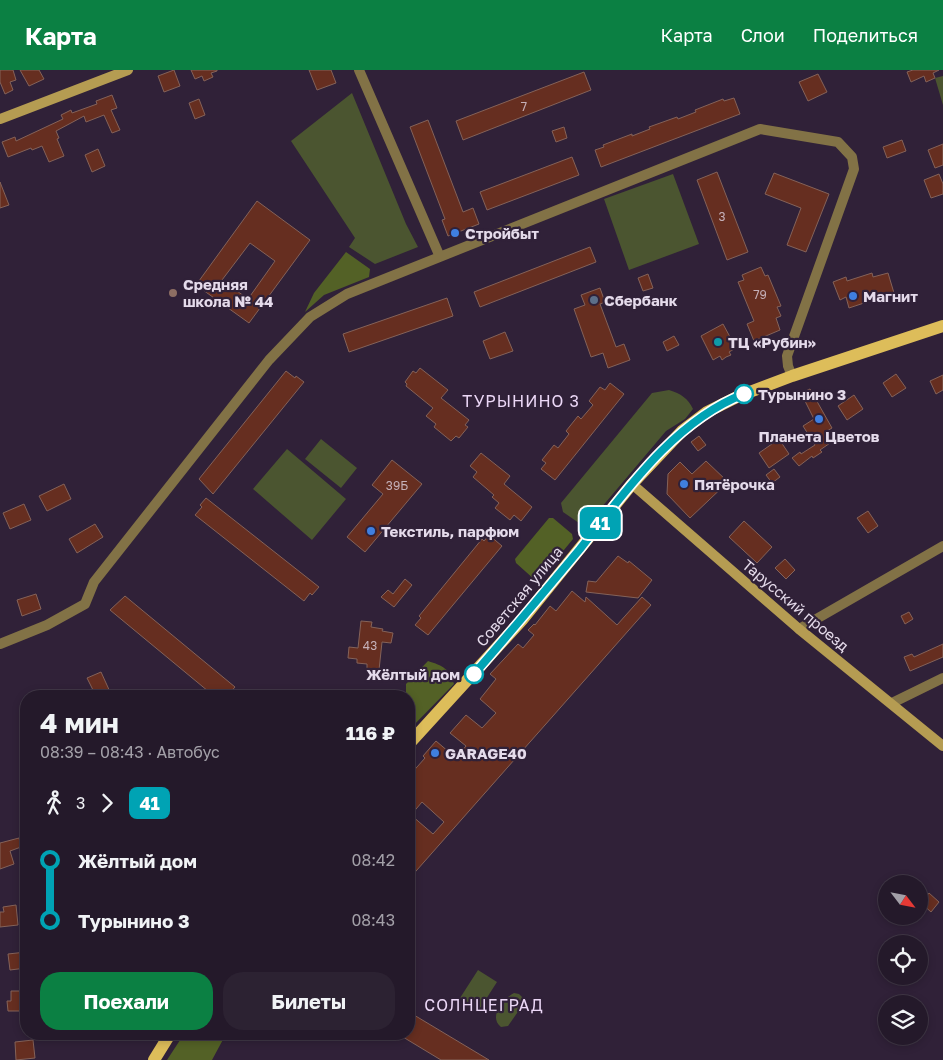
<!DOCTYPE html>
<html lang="ru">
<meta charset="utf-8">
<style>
body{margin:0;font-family:"Golos Text",sans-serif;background:#2c2232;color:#f1f3f6;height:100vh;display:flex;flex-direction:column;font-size:19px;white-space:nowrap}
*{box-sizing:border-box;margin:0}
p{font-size:16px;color:#a3a0a8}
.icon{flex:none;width:28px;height:28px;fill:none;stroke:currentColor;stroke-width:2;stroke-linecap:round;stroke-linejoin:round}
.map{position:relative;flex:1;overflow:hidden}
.side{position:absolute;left:20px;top:620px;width:395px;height:350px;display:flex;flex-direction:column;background:#24192a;border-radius:20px;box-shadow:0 2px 8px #0003,0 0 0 1px #413847}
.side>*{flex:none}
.badge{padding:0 10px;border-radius:8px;font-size:18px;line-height:32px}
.needle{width:32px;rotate:122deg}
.fabs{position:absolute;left:878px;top:805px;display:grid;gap:10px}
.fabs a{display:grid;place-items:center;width:50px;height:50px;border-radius:50%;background:#24192a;box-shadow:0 2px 8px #0003,0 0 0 1px #413847;font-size:25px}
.map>.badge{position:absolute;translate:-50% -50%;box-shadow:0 0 0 2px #fff}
.legs{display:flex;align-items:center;gap:8px;height:55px;padding:0 20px;font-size:16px}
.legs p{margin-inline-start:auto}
.overview{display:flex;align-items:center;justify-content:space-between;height:85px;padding:0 20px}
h1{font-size:28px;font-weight:700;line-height:38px}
.cta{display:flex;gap:10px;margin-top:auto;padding:10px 20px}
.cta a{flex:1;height:58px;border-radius:20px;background:#0b8043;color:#fff;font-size:20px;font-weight:700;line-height:58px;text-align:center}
.cta a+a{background:#2c2232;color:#f1f3f6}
ul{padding:0 20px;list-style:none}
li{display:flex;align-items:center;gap:18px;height:60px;font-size:19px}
li i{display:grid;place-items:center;width:8px;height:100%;margin:0 6px;background:currentColor}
li i::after{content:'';width:12px;height:12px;margin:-6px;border:4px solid;border-radius:50%;background:#24192a}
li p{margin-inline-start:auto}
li:first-child i{background:linear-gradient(#0000 50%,currentColor 0)}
li:last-child i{background:linear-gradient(currentColor 50%,#0000 0)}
header{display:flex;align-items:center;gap:30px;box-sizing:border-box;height:70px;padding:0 25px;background:#0b8043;color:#fff}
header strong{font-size:24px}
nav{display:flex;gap:28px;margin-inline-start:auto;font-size:18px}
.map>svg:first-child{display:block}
.green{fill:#4b5530}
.forest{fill:#536126}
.building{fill:#662e20;stroke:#846259;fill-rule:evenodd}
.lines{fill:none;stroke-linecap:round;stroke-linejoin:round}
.street{stroke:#827246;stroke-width:10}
.secondary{stroke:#b59c52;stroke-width:10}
.primary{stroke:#ddbd5a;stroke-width:12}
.line-1-casing{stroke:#fff;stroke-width:11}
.line-1{stroke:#00a3b4;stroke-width:8}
.shop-dot{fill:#3f7fe0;stroke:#302138;stroke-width:2}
.education-dot{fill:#8d6e63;stroke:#302138;stroke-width:2}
.service-dot{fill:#5c6f8a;stroke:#302138;stroke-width:2}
.culture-dot{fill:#0f9aa8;stroke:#302138;stroke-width:2}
.stop-1-dot{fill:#fff;stroke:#00a3b4;stroke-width:2.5}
.labels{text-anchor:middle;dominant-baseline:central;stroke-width:4.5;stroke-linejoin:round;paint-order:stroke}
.number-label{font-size:12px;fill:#c5b0b8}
.poi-label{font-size:15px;font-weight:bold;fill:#e5dbeb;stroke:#302138;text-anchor:start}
.stop-label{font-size:15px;font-weight:bold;fill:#e5dbeb;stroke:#302138;text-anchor:start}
.street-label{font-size:15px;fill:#e5dbeb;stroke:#302138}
.neighbourhood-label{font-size:16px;letter-spacing:1px;fill:#ecd8f7;stroke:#302138}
</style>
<header>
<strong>Карта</strong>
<nav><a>Карта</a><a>Слои</a><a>Поделиться</a></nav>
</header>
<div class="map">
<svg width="943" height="990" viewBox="0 0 943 990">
<rect width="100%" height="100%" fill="#302138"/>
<path class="green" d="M943,6V35L935,8Z
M352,23L406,154L418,177L375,194L349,177L355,168L291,71Z
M673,104L699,174L629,200L604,129Z
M669,320C681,324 688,328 693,339L685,349L666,361L590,451L579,453L563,442L561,433L652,323Z
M321,369L357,398L341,418L305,389Z
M287,379L346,429L312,470L253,419Z
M478,900L497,912L479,940L460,928Z
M514,923L519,924L523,928L522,936L508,956L501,957C488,947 503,929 514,923Z"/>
<path class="forest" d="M346,182L370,199L369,207L324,225L305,242L314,223Z
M549,448H553L572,464L573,469L540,509L535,510L516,493L515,489Z
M428,591C443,596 449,598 454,614L409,660V626H404L406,623V614Z
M184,964H226L212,990H167Z"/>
<path class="building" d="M0,0H13L16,10L10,12L13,20L5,24L0,12Z
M20,0H39L44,9L29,16Z
M174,0L180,16L164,22L158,6Z
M191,0H217V1L211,3L213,7L204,11L202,6L195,9Z
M309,0H331L336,13L317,20Z
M913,0H939L933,3L935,8L926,12L924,6L911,12L907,2Z
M584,2L591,20L463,70L456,51Z
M818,4L827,22L808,31L799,12Z
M112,25L117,38L111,40L120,60L112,63L104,45L86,52L84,46L56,61L59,68L57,69L64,86L49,92L42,76L32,80L31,78L8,87L2,72L15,67L16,71L63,49L61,45L71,40L72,43L97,34L96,31Z
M734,28L740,44L601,97L595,80L604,77L603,75L632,64V66L650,59L649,57L677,47L678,49L696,42L695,40L723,29L724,31Z
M199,29L205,45L195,49L189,33Z
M428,50L463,142L473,138L479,154L448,166L442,150L445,149L410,57Z
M564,57L567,68L556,72L552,61Z
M902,70L906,81L887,88L883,77Z
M943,74V95L935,98L928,80Z
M98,79L105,96L92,102L85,85Z
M572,87L579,105L487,140L480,122Z
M717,102L748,182L727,190L697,110Z
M774,103L829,124L806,182L787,175L801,138L765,124Z
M939,104L943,114V124L931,128L924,110Z
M0,112L9,135L0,138Z
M257,131L310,170L249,253L196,215ZM250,173L275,191L248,229L222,210Z
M590,177L596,192L480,237L474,222Z
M761,197L765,206L768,205L781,236L777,237L781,246L776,248L780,260L754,271L747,254L754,251L738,212L744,210L742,205Z
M872,203L873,207L888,203L894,223L849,238L846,227L840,230L833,212L846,207L847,211Z
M648,204L653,218L643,221L638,208Z
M600,218L605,232L600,234L616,277L624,274L630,290L608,298L603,283L591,287L574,239L585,235L581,225Z
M447,228L453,246L349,282L343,264Z
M723,254L736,278L729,282L731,285L726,287L722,290L720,286L713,290L701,266Z
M505,262L513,281L490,289L483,271Z
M674,266L679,275L667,281L663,272Z
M420,298L448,320L441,328L469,350L465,355L468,357L459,368L456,366L451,371L434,357L436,354L426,346L433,338L406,316L407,314L405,312L413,301L416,303Z
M286,301L295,308L296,306L304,312L213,424L199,409Z
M896,304L906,318L892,327L883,313Z
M943,305V320L936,324L930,311Z
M610,313L624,324L555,410L541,399L546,393L542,390L554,375L558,378L569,364L566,361L578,346L581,349L593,335L589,331L600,317L605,320Z
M810,319L832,358L827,361L833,371L820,380L822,382L813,388L812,386L799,396L792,388L800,382L801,384L815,375L803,356L814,349L801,323Z
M854,325L863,339L847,350L838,336Z
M699,366L706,375L698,381L691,372Z
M779,369L789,384L769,398L759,383Z
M481,383L510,406L504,414L532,437L521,451L514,445L510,450L495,438L499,433L492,427L494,425L473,407L477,402L470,396Z
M392,390L422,414L365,482L347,467L383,424L372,415Z
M706,391L728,412L690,448L667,424L668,404L680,392L692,404Z
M774,399L780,407L772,413L766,405Z
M64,414L71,429L47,441L39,426Z
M206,428L319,517L312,525L310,523L304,531L195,445L202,437L200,435Z
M24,434L31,450L10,459L3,443Z
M868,441L878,456L868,463L857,448Z
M744,451L772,477L757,493L729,467Z
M95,454L103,467L77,483L69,469Z
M489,465L502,476L428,565L415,555L421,548L419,546L482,469L484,471Z
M618,486L628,493L629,491L652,510L638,528L586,522L588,511L596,512Z
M785,489L795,500L786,509L775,498Z
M405,509L412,515L394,537L381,527L388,520L393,524Z
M572,521L585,532L586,527L617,555L642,527L651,535L409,809V706L425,688L423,686L436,671L456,688L466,676L450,663L466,645L482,658L496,643L480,629L496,609L490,604L518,574L523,578L534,565L528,560L534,554L535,555L550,536L556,541ZM422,732L444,752L433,764L411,745Z
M36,524L41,539L22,546L17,530Z
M787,525L802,538L797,545L782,532Z
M125,526L235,617L227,626H214L110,540Z
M909,542L913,549L905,554L901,546Z
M361,551L372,552L371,557L383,559L382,561L393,563L391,573L382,572L379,600L367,599V594L357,593V589L348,588L349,577L358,578Z
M943,574V587L910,601L904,587L912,584L914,587Z
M101,602L111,624L106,626H96L87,608Z
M19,768L21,777L10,781L14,794L0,799V773Z
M929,823L939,832L931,842L921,833Z
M16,835L18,855L0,857V842H4L3,837Z
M26,882V898L10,900L8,884Z
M11,921H22L23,941H8L7,931H11Z
M409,942L489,990H441L398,964H409Z
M33,970L35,988L16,990L15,972Z"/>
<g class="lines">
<path class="street" d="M359,0L440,187
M799,559L943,476
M0,574L47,555L85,534L94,512L269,290L310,247L347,224L760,59L838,72L852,87L854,99L787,286L788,296L792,306
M892,633L943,608"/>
<path class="secondary" d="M0,49L128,0
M632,414L799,559L943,676"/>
<path class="primary" d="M409,674L522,550L632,414L682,361L707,342L739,326L792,306L943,256
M154,990L170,964"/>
</g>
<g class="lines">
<g class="line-1-casing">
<path id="line-1" d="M474,604C510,563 545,521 580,479C625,422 674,351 744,324"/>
</g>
<use href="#line-1" class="line-1"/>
</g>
<g class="shop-dot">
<circle cx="455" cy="163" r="5"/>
<circle cx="853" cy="226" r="5"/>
<circle cx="819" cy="349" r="5"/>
<circle cx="684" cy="414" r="5"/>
<circle cx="371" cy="461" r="5"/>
<circle cx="435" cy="683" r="5"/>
</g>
<circle class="education-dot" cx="173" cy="223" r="5"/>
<circle class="service-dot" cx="594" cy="230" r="5"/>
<circle class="culture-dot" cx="718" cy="272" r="5"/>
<g class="stop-1-dot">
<circle cx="744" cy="324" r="9"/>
<circle cx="474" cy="604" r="9"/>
</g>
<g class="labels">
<g class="number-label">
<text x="524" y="36">7</text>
<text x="722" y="146">3</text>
<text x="760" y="224">79</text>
<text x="397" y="415">39Б</text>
<text x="370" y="575">43</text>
</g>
<g class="poi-label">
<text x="465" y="163">Стройбыт</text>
<text x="183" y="214">Средняя<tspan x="183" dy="17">школа № 44</tspan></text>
<text x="863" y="226">Магнит</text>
<text x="604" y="230">Сбербанк</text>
<text x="728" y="272">ТЦ «Рубин»</text>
<text x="819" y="366" text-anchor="middle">Планета Цветов</text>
<text x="694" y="414">Пятёрочка</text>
<text x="381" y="461">Текстиль, парфюм</text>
<text x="445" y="683">GARAGE40</text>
</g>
<g class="stop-label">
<text x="758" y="324">Турынино 3</text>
<text x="460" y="604" text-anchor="end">Жёлтый дом</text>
</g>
<g class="street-label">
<text transform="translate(519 526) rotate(-50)">Советская улица</text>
<text transform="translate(796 535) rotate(40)">Тарусский проезд</text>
</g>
<g class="neighbourhood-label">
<text x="521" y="331">ТУРЫНИНО 3</text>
<text x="484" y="935">СОЛНЦЕГРАД</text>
</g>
</g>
</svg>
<div class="fabs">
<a><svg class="needle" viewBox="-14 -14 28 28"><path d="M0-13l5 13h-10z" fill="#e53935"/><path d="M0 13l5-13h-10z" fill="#a3a0a8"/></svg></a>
<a><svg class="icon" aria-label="locate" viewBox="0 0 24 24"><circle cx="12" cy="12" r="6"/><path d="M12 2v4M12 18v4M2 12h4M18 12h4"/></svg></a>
<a><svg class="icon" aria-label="layers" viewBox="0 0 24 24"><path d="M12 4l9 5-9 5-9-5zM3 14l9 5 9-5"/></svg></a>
</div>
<b class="badge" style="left:600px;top:453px;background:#00a3b4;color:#fff">41</b>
<section class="side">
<div class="overview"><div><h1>4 мин</h1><p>08:39 – 08:43 · Автобус</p></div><b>116 ₽</b></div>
<div class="legs"><svg class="icon" aria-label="walk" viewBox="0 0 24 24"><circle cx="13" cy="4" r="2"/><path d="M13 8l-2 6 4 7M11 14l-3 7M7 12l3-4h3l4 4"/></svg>3<svg class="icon" aria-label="forward" viewBox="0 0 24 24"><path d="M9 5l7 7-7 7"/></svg><b class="badge" style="background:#00a3b4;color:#fff">41</b></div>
<ul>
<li><i style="color:#00a3b4"></i><b>Жёлтый дом</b><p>08:42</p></li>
<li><i style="color:#00a3b4"></i><b>Турынино 3</b><p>08:43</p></li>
</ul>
<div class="cta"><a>Поехали</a><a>Билеты</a></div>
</section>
</div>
